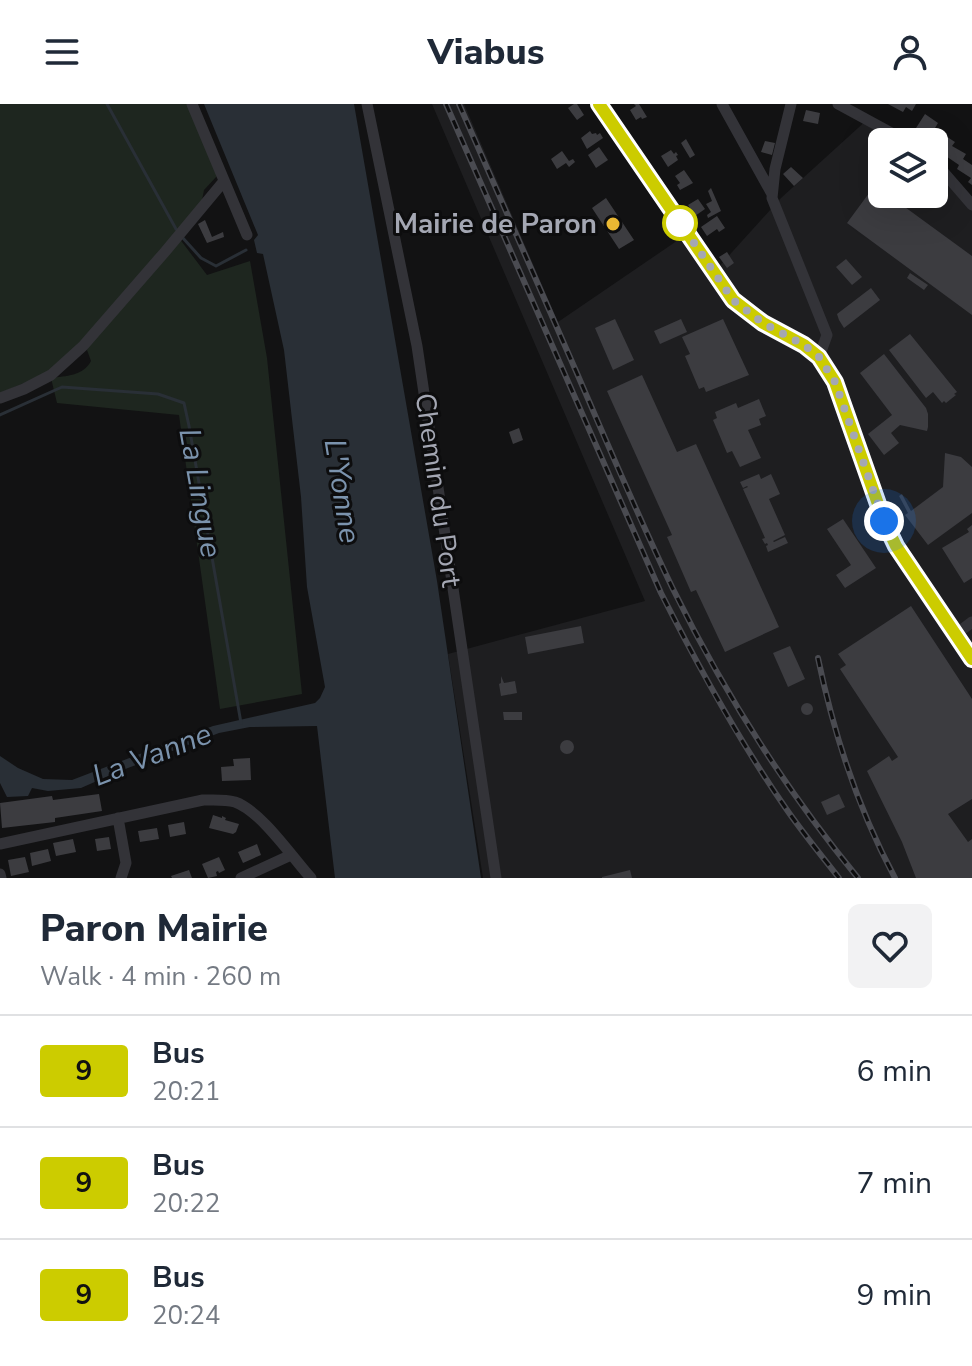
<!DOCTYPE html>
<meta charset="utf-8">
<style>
body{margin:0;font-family:"Nunito Sans",sans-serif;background:#f2f2f3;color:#1f2937;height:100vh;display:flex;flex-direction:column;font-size:30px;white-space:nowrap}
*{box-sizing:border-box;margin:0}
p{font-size:26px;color:#747a83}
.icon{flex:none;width:44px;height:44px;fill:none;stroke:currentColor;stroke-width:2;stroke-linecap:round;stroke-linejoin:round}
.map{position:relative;height:774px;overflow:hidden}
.side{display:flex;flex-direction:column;background:#fff;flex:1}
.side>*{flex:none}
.badge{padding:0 16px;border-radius:6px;font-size:28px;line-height:52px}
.buttons{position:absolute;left:868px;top:24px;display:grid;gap:16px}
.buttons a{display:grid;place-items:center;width:80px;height:80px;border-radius:12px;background:#fff;box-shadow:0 8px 32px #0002;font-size:40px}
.you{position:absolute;width:40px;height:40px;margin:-20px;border:6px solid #fff;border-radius:50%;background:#1a73e8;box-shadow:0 0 0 12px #1a73e833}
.map>.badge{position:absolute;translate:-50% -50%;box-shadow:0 0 0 4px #fff}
.round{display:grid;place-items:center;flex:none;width:84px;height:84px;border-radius:12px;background:#f2f2f3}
.summary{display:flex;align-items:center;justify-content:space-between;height:136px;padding:0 40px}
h1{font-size:38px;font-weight:800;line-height:60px}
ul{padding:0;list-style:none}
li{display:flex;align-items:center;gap:24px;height:112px;padding:0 40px;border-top:2px solid #e0e1e3}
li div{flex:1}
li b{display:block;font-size:30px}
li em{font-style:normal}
li .badge{min-width:88px;font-weight:700;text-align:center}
header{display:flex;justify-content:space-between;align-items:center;height:104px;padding:0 40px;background:#fff;font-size:36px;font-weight:800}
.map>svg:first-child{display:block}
.built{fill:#1e1e20}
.green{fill:#1e261f}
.water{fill:#292f36}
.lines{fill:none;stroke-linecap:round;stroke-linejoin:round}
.stream{stroke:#292f36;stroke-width:3}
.building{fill:#3c3c40}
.minor{stroke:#333338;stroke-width:11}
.major{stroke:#4f5057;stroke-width:14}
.rail-casing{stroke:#4a4b51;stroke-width:6}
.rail{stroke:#0d0d0e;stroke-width:3;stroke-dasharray:9;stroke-linecap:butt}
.line-casing{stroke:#fff;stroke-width:18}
.line{stroke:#cc0;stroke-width:12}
.walk{stroke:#a4a7b3;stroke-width:8;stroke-dasharray:0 14.4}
.stop-dot{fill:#fff;stroke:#cc0;stroke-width:4}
.poi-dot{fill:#eab833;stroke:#0d0d0e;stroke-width:3}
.labels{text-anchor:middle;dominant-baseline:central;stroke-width:6;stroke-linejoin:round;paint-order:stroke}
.poi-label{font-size:28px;font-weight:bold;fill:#a4a7b3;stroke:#0d0d0e;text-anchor:end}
.street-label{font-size:28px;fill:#a4a7b3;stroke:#0d0d0e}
.water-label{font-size:30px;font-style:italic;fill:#7b93ad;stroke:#0d0d0e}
</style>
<header><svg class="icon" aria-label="menu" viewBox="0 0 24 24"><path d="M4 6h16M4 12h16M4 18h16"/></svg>Viabus<svg class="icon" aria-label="person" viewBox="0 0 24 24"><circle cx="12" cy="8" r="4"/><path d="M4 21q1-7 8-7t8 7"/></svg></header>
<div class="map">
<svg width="972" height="774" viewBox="0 0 972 774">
<rect width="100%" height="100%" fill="#121213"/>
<path class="built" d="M432,0H464L558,218L687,130L714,168L781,94L869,14L908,38H882V90H934V57L972,104V774H483L448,550L645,497Z"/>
<path class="green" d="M0,0H187L217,72L204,86L202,96L160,148L85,234L48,269L0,289Z
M179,134L207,171L250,157L267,254L302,590L220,605L179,311L57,299L51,274C66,272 83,272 91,257L87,246L89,238Z"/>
<path class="water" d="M204,0H354L437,477L481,774H335L317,622L250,623L219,629L115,669L81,684L48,687L32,684L28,692L7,693L0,679V652L18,664L43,675L72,676L213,622L315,599L320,594L325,583L307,483L301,393L284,246L263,150L257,149L254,136L258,131Z"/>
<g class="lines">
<path class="stream" d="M107,0L176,125
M182,133L201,154L216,162L246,146
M0,311L62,283L158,290L184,299L189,322L241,619"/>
</g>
<path class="building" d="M574,0H577L584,11L577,16L568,4Z
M634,0H639L647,13L642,15L641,13L636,16L630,6L636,2Z
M888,0H916L912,7L906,3L903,8Z
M806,6L820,9L818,20L803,17Z
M925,10L938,19L929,34L916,24Z
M590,27L592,30L596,29L597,31L600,29L603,34L587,45L581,34Z
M941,29L955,38L952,42L966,50L963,55L972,61V81L968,78L971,74L957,65L959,61L940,48L942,45L934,39Z
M686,35L695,51L690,54L681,39Z
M765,37L775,39L772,51L761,48Z
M599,43L608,56L596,64L588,51Z
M671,46L674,50L676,48L678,51L676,52L678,56L668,63L661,52Z
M562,47L569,57L573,55L575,58L569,63L566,59L557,65L551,55Z
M791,63L803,74L794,82L783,70Z
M684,66L693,79L680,86L677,81L680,79L675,72Z
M875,81L882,86V90H887L972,152V211L847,119Z
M711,84L721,107L708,114L707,111L711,108L706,100L712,97L708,87Z
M606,94L634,136L619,145L592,104Z
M698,95L705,105L695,112L688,101Z
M717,112L725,124L719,128L717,125L707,132L701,123Z
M205,116L212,133L223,128L224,133L207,139L198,120Z
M727,148L734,159L727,164L719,153Z
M846,155L862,173L852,181L836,163Z
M910,169L928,181L924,186L907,174Z
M871,184L880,196L844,224L839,216L837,210Z
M615,215L634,256L613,266L595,224Z
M681,215L687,228L660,240L654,227Z
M723,215L749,271L706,288L704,283L699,285L685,252L690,250L682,233Z
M910,230L957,288L954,290L956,291L946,299L944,297L942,299L933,288L926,294L889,246Z
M884,250L926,304L928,310V323L927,327L900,321L891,329L899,339L884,351L868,330L892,311L860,269Z
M642,271L677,348L696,340L779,523L725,548L696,486L691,488L667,433L672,431L607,287Z
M759,295L766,312L759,315L761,321L748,326L761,354L740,363L732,347L727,349L713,316L717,314L715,308L736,299L738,304Z
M519,324L523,336L513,340L509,328Z
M945,349L961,353L972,363V409L928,441L905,411L908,409L899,392L902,390L911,407L943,383Z
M759,370L761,375L771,370L780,390L769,395L785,431L773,437L774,438L785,433L788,439L768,448L766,442L768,441L767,439L765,440L762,435L765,434L743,385L748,383L747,382L743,384L740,378Z
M843,415L876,464L845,484L836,471L851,461L827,425Z
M972,421V474L964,479L942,444L969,428L967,425Z
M911,502L972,595V695L948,710L968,738L972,735V774H916L902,738L867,667L889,652L892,657L898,653L840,565L846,561L838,550Z
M581,522L584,539L528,550L525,533Z
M790,542L805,575L788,583L773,549Z
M501,572L504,579L515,577L517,589L501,592L499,580L501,579Z
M801 605a6 6 0 1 1 12 0a6 6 0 1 1-12 0Z
M503,608H522V616H504Z
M560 643a7 7 0 1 1 14 0a7 7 0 1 1-14 0Z
M250,654L251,676L222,677L221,663L234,662L233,655Z
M99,690L102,707L55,714V718L2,724L0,699L52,692L53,696Z
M839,690L845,703L827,711L821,698Z
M213,711L222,714V712L226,714L225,716L239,720L236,728L233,730L209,724Z
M184,718L186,730L170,733L168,721Z
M157,724L159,735L140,738L138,727Z
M109,733L111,745L97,747L95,735Z
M73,735L76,748L56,752L53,739Z
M257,740L261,751L243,759L238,748Z
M48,745L51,757L32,762L30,749Z
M25,753L29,768L11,772L8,756Z
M219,753L225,766L219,769L218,767L216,768L217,772L208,774L202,760Z
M189,766L192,774H172L171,772Z
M630,766L632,774H602V773Z"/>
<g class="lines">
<path class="minor" d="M192,0L247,131
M367,0L417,242L496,774
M722,0L772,90
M791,0L775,65L772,94L827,231L819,253
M838,0L908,38
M934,57L972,101
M0,294L24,285L51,271L83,242L164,149L224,77
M956,530L972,518
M118,714L126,759L121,774
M0,740L203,696C214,696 224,695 235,698C261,707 292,753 311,774
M0,770L1,774
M241,774L291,751"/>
<path class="major" d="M599,0L733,196L763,219L804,241L819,253L835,278L884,417L896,442L972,555"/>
<g class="rail-casing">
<path id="rail" d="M446,0L661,489C699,564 739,637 787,706C803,729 821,751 839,774
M459,0C498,89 537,178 576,267C607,339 638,412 672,483C723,587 785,685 858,774
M818,554C834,631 858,705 895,774"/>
</g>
<use href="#rail" class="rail"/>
</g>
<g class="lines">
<g class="line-casing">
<path id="line" d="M599,0L733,196L763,219L804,241L819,253L835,278L884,417L896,442L972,555"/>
</g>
<use href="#line" class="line"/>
<path class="walk" d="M680,119L679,117L733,196L763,219L804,241L819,253L835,278L884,417"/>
</g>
<circle class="stop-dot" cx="680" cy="119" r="16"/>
<circle class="poi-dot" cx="613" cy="120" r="8"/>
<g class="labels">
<g class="poi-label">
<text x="597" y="120">Mairie de Paron</text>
</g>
<g class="street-label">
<text transform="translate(438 386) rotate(82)">Chemin du Port</text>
</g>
<g class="water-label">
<text transform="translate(342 387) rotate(81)">L'Yonne</text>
<text transform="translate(200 389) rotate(80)">La Lingue</text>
<text transform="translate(152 651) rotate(-21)">La Vanne</text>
</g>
</g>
</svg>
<div class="buttons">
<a><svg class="icon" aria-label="layers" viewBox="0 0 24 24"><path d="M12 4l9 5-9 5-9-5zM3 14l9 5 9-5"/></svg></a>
</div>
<div class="you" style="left:884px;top:417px"></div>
</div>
<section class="side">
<div class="summary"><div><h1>Paron Mairie</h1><p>Walk · 4 min · 260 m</p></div><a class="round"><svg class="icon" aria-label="heart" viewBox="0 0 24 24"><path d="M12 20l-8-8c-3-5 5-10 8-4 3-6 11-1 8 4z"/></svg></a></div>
<ul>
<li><span class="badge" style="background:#cc0;color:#111">9</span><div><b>Bus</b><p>20:21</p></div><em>6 min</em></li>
<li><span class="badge" style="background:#cc0;color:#111">9</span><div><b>Bus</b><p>20:22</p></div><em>7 min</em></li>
<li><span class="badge" style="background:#cc0;color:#111">9</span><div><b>Bus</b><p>20:24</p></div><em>9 min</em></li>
</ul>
</section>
